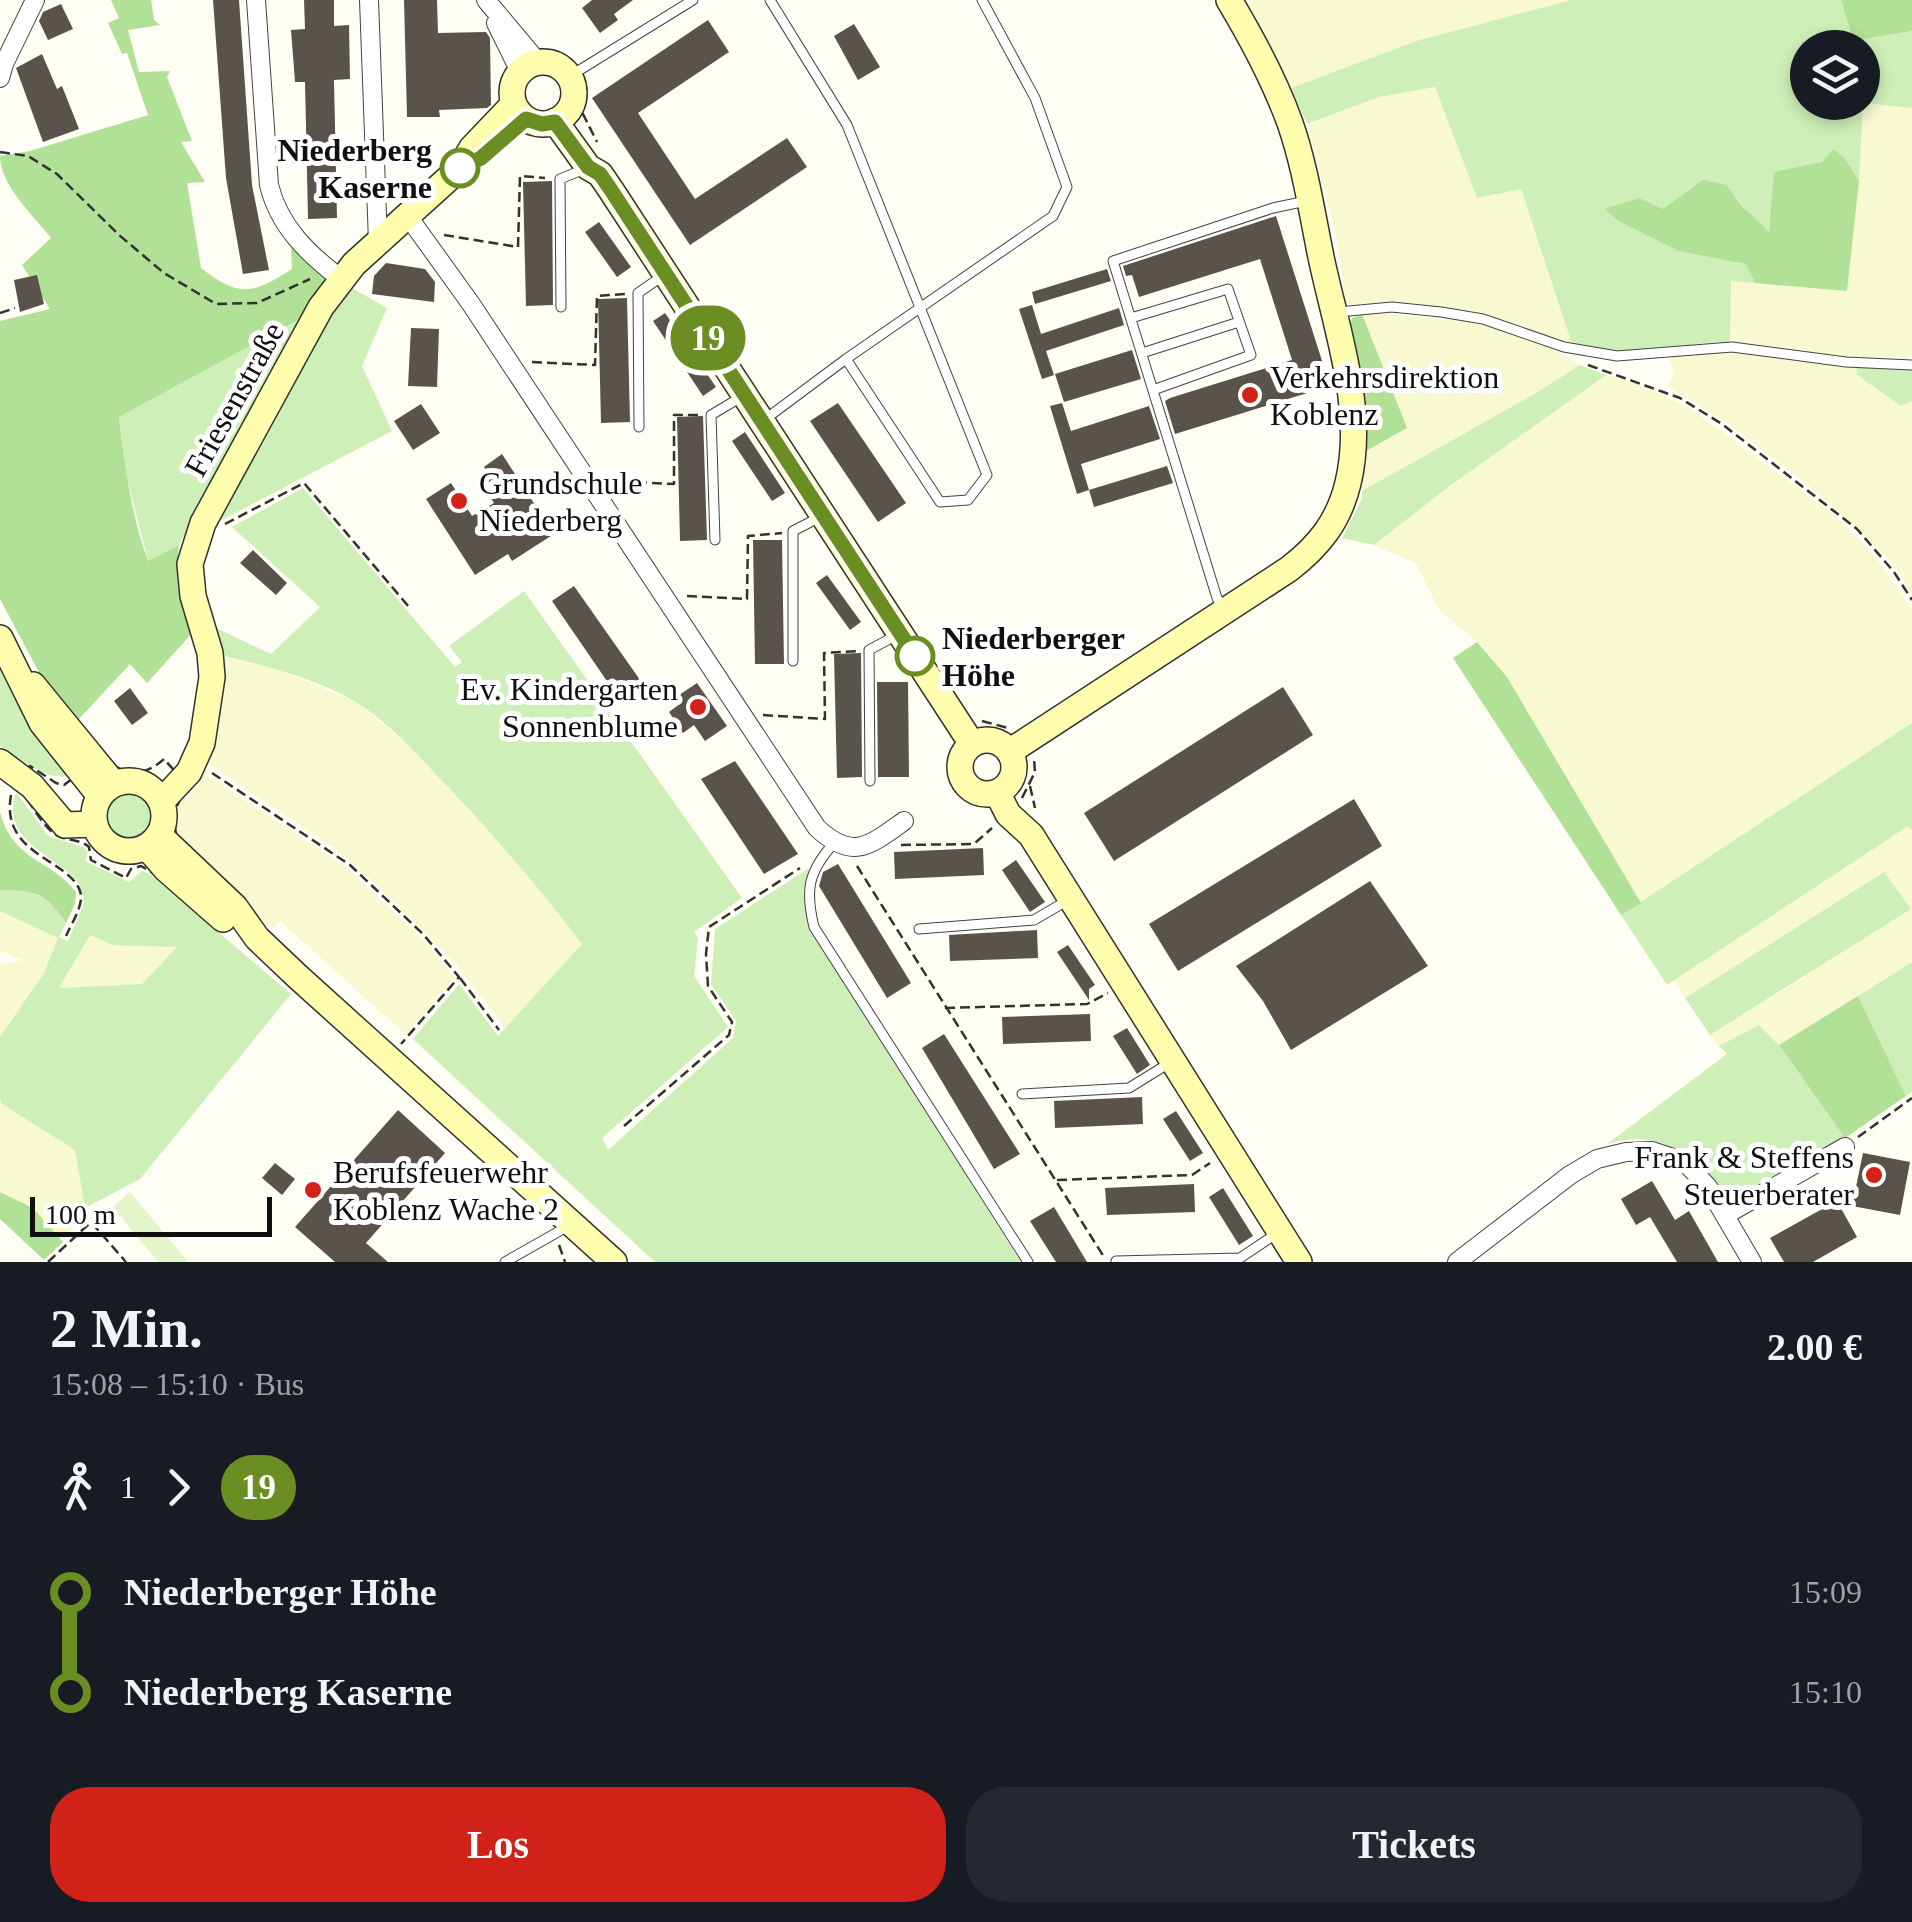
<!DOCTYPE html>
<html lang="de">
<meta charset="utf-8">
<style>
body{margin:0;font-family:"Times New Roman",serif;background:#242831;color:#f1f3f6;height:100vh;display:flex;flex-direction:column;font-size:38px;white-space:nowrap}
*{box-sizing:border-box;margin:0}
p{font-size:32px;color:#9ea1a6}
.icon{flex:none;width:55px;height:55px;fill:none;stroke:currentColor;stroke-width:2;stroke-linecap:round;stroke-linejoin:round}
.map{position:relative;height:1262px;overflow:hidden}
.sheet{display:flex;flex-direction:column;background:#171b24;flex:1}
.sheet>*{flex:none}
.badge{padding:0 20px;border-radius:32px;font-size:35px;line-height:65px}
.fabs{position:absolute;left:1790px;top:30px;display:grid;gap:20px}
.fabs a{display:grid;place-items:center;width:90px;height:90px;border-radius:50%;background:#171b24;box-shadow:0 5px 15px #0003;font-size:50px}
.scale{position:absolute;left:30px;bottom:25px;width:242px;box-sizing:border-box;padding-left:10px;border:5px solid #101010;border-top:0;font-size:28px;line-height:35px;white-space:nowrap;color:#101010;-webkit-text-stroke:8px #fff;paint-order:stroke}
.map>.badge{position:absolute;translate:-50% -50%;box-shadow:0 0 0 5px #fff}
.legs{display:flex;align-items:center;gap:15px;height:110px;padding:0 50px;font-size:32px}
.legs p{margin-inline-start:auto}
.head{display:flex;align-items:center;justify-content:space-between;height:170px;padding:0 50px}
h1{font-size:55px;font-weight:700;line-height:75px}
.action{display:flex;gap:20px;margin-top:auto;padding:20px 50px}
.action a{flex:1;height:115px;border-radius:40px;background:#d02219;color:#fff;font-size:40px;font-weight:700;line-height:115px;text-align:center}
.action a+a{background:#242831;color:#f1f3f6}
ul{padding:0 50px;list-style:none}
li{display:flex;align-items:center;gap:35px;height:100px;font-size:38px}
li i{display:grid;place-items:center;width:15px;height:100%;margin:0 12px;background:currentColor}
li i::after{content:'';width:25px;height:25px;margin:-12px;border:8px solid;border-radius:50%;background:#171b24}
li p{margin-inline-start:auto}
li:first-child i{background:linear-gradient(#0000 50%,currentColor 0)}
li:last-child i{background:linear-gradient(currentColor 50%,#0000 0)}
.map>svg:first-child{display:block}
.farmland{fill:#f8f9d0}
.green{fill:#cfefb8;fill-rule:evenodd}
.forest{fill:#b0e196}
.pitch{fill:#e2f5cb}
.building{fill:#5a534b}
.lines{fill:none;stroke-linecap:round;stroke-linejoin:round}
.lane-casing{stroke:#434343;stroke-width:11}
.street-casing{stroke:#434343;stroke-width:20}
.secondary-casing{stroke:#323232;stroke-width:28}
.path{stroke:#323232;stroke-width:2.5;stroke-dasharray:10 5;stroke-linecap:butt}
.lane{stroke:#fff;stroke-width:9}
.street{stroke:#fff;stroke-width:18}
.secondary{stroke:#fffeaf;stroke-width:25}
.line-1-casing{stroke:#fff;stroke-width:22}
.line-1{stroke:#6b8e23;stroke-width:15}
.stop-1-dot{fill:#fff;stroke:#6b8e23;stroke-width:5}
.poi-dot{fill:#d02219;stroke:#fff;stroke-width:4}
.labels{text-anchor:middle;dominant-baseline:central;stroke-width:10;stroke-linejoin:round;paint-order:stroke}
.stop-label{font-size:32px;font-weight:bold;fill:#101010;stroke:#fff;text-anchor:end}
.poi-label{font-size:32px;fill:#101010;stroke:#fff;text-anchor:start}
.street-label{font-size:32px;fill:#101010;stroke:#fff}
</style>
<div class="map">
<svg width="1912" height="1262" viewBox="0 0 1912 1262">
<rect width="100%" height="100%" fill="#fffef4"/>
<path class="farmland" d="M1246,0H1571L1416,41L1291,88Z
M1435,87L1477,198L1521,188L1572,344L1490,316L1388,304H1346L1336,235L1307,125L1379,97Z
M1863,103L1912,108V357H1839L1730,343L1731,281L1847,290L1859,181Z
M1375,313L1462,321L1503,330L1545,345L1580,365L1536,393L1362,491L1366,451L1407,428L1362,314Z
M1696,351H1743L1856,367L1900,406L1912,401V594L1891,560L1808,485L1730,425L1667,386L1674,374L1668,355Z
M1606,375L1638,384L1691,409L1834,515L1871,551L1912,610V723L1641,903L1507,677L1477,642L1439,610L1416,563L1374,545L1447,488Z
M223,656L270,666L358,703L410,747L533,879L583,945L505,1028L458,966L367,876L337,850L205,761L221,694Z
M201,771L348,869L425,942L454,977L406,1035L280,921L272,929L193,855V850L179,835L175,821L180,801L187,799L197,787L194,781Z
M1908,825L1912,830V962L1779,1045L1759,1025L1719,1046L1710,1035L1802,979L1883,872L1685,998L1675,980Z
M0,911L58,937L44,973L0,1037V964L25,960L0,951Z
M90,935L113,945L178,946L142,984L59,988Z
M0,1099L2,1104L75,1150L85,1208L63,1242L33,1208L0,1192Z"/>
<path class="green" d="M1571,0H1841L1853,41L1912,31V108L1863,103L1859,181L1846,160L1775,172L1769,233L1740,204L1727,185L1663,209H1606L1618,221L1678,251L1747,264L1755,283L1731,281L1730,343C1700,340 1673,350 1644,352C1619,354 1596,349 1572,344L1521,189L1477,198L1435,87L1379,97L1307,124L1291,88L1416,41ZM1808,48H1862V102H1808Z
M352,288L387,308L362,366L392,431L220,521L312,347L336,307Z
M300,319L179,545L148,561L127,478L119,417Z
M1580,365L1606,375L1447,488L1374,545L1342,538L1362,499V491L1536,393Z
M1856,367L1912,369V401L1901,406L1857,375Z
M303,488L455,667L462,662L449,646L524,591L742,898L694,932L698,938L694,976L728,1027L602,1138L608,1150L733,1038L736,1021L711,984L715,929L809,868L804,890L811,929L1021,1262H655L413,1039L459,984L498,1036L582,944C539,887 493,834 443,782C418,755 391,725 359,704C326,682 263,664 223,656L216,628L271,654L320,607L232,527Z
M0,657L73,773C53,787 19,757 0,746Z
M1912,723V830L1908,826L1667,985L1621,915Z
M16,792L48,836L83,847L88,852L85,861L129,882L142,871L150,874L291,994L140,1179L85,1208L75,1150L2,1104L0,1099V1037L44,973L58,938L0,911V890C37,891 45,892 66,923L59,937L68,941L84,903C83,895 81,886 76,880C53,854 0,841 16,792ZM90,935L113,945L177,947L142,984L59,988Z
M107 816a22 22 0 1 1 44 0a22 22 0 1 1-44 0Z
M1884,872L1911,909L1710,1035L1685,998Z
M1912,962V1092L1906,1096L1858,996Z
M1759,1025L1779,1045L1845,1138L1738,1203L1729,1202C1712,1172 1676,1140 1639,1139C1629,1138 1617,1142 1607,1144L1727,1054L1719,1046Z"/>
<path class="forest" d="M111,0H151L154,20L160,25L128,30L139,72L170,71L167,77L192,141L181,142L205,182L187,183L201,268C239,298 253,294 292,269L291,248L327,279L300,319L119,417C125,465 131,515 148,561L179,545C175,578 179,602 194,631L147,683L130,664L79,719L42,678L0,599V321L50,309L22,265L51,238C34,216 0,185 0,156L30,151L148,115L127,53L122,54L108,23L119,18Z
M1841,0H1912V31L1853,41Z
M1834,149L1846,160L1859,181L1847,291L1755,283L1746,264L1678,251L1618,221L1605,209L1639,198L1663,209L1703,180L1727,185L1740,204L1769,232L1774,172L1822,162Z
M1362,314L1407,428L1366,451L1364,392L1350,327L1352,318Z
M1477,642L1507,677L1641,903L1621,915L1453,658Z
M0,812C13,862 50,858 76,892L75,904L66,923C45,892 37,891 0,890Z
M1858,996L1906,1096L1845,1138L1779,1045Z
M0,1192L33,1208L63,1242L44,1260L0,1219Z"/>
<path class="pitch" d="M130,1192L188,1262H158L113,1207Z"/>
<path class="building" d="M213,0H239L252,185L269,270L243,274L226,178Z
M304,0H334V26L349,25L350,79L334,80L337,218L308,219L305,82H295L291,30L305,29Z
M404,0H437L438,33L486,32L490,38L491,105L487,108L439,110L440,117H407Z
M592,0H633L614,14L618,20L600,33L582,8Z
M61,4L73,29L48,40L39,21L43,12Z
M708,20L729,52L638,113L695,199L787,138L807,167L690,245L592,98Z
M854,24L880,67L858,80L834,36Z
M42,54L57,89L62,86L79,129L43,142L16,68Z
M552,181L553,305L526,306L523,182Z
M1276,216L1330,386L1175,434L1165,401L1170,398L1292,360L1260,259L1139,297L1132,275L1126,276L1123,266Z
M599,222L631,267L617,277L585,232Z
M386,263L425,269L435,282L434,302L372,294L374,276Z
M1107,269L1111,281L1035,304L1032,292Z
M37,275L44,304L20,312L14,280Z
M627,298L630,422L601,423L598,299Z
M1032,305L1041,334L1119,308L1124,325L1046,351L1054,375L1042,379L1019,309Z
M665,313L716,387L703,396L653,321Z
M411,328L439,329L437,387L408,386Z
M1132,350L1141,379L1064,402L1055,374Z
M838,403L906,503L878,522L810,421Z
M1062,403L1071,431L1149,406L1160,439L1081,464L1089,490L1077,494L1050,406Z
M421,404L440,433L413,450L394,421Z
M703,416L707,540L680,541L677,417Z
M745,432L785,493L772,501L732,441Z
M502,454L554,534L512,561L508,554L475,575L426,499L451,483L472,516L494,503L481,483L491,477L484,467Z
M1167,466L1173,483L1094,507L1089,490Z
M753,540H782L784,664H755Z
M253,550L287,583L276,595L240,563Z
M827,575L861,622L850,630L816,583Z
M574,586L645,687L622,703L552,601Z
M861,653L862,777L837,778L834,654Z
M877,682H908L909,777H878Z
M697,683L727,726L705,741L694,725L683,733L669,712L681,703L676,697Z
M1283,687L1313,735L1114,861L1084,813Z
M130,688L148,713L132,725L114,701Z
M735,761L798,854L764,874L701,779Z
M1354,799L1382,846L1178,971L1149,924Z
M983,848L984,875L895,879L894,852Z
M1016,860L1045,902L1030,912L1002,870Z
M838,864L911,983L887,998L819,886L823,872Z
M1370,881L1428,966L1291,1050L1263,1001L1236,966Z
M1037,930L1038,958L950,961L949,935Z
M1068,945L1095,985L1089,989V1000L1057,952Z
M1090,1014L1091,1041L1003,1044L1002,1017Z
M1127,1028L1150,1065L1137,1074L1113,1036Z
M944,1034L1020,1154L994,1169L922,1048Z
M1142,1097L1143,1124L1055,1128L1054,1101Z
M398,1110L445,1153L366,1243L388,1262H335L295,1227Z
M1176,1111L1203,1153L1190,1161L1163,1119Z
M1863,1153L1910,1162L1900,1215L1852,1206Z
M275,1163L295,1179L282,1195L262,1178Z
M1652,1181L1675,1220L1689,1211L1718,1262H1677L1650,1217L1636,1225L1621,1199Z
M1194,1184L1195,1212L1107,1215L1105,1188Z
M1223,1188L1253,1236L1239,1245L1209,1197Z
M1833,1203H1838L1857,1237L1813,1262H1784L1770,1238Z
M1054,1207L1087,1262H1056L1030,1221Z"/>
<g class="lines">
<g class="lane-casing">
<path id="lane" d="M770,0L847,125L987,475L968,500L940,502L846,359
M570,76L693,0
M561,307L560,179L587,168
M1338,312L1392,307L1441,312L1483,319L1564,347L1617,356L1732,347L1846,362L1912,365
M1131,318L1228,289L1251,355L1153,390
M1142,353L1239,322
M764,420L846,359L1053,216L1067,187L1035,98L982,0
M639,427L638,293L661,277
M715,540L711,415L743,396
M1224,611L1217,598L1113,261L1273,208L1306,201
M793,661V531L822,516
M870,781L869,650L897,635
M834,843C808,872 805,890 814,927L1028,1262
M919,929L1034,920L1070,899
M1022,1094L1129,1088L1171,1062
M1116,1261L1240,1258L1276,1234
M505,1262L570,1225"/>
</g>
<g class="street-casing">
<path id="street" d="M256,0L269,185C279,226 307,253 341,279
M369,0L378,242
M486,0L538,62
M496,23L520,72
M0,78L4,64L35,0
M407,215L471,304L817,828C853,861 869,846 904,821
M1727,1214L1845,1147
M1457,1262L1570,1175L1597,1159L1626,1152L1652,1151L1685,1162L1708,1187L1752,1262"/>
</g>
<g class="secondary-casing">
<path id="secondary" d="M512 93a31 31 0 1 1 62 0a31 31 0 1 1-62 0Z
M555,121L588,167L600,174L611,190L972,744
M0,638L42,723L100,796
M33,685L114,784
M960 767a27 27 0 1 1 54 0a27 27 0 1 1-54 0Z
M1009,752L1289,569C1319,546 1339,521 1348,483C1366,410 1336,329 1321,257C1312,213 1305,166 1290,123C1274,79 1253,40 1229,0
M0,762L32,786L65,825L95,824
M94 816a35 35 0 1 1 70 0a35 35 0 1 1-70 0Z
M997,792L1008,814L1031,835L1299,1262
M161,802L189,772L202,743L212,677L210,653L193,596L190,564L203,523L321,307L354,264L460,168L472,148L514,104
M159,835L235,907L257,938L297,976L614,1262
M147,847L166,869L223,919"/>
</g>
<path class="path" d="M553,54L568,61
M583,84L580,108L597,142
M0,152L28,156L57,174L119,235L164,273L216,304L257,303L310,279
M444,235L518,247L520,176L545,178
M0,313L15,308
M532,362L595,365L597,296L626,294
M1588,365L1680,398L1722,424L1857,529L1894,572L1912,600
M607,481L674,484V415H700
M225,524L304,483L409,607
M687,596L747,599L748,536L782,533
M763,715L825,719L824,653L858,651
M982,721L1008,728
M102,756C123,776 143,778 164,759L189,787C171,808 171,825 182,850L158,876L141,866L131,869L126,878L91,860L89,847C77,837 62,842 52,832C38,819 29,800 17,785L30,766L56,783L64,785Z
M212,773L350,865L423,934L459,977L401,1044
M1030,786L1035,808
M11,795C0,855 69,859 80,891C85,904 71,924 66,936
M1022,798L1035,772L1034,759
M901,845L974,844L992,828
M857,866L1104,1257
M460,978L499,1030
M945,1008L1087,1004L1108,993
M624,1126L729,1035L732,1022L708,986L706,954L709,927L800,868
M1858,1137L1912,1098
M1057,1180L1192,1175L1210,1163
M559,1245L565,1262
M48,1262L91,1222L126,1262"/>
<use href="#lane" class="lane"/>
<use href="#street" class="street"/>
<use href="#secondary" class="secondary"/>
</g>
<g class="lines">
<g class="line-1-casing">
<path id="line-1" d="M460,168L481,158L526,119L542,124L555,122L588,167L600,174L611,190L915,656"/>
</g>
<use href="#line-1" class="line-1"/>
</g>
<g class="stop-1-dot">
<circle cx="460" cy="168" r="18"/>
<circle cx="915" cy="656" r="18"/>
</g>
<g class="poi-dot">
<circle cx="1250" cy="395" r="10"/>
<circle cx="459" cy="501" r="10"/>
<circle cx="698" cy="707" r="10"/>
<circle cx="1874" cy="1175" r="10"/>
<circle cx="313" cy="1190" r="10"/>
</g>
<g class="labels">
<g class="stop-label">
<text x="432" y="150">Niederberg<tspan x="432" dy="37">Kaserne</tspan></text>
<text x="942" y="638" text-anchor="start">Niederberger<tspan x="942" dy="37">Höhe</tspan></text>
</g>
<g class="poi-label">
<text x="1270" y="377">Verkehrsdirektion<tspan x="1270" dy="37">Koblenz</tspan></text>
<text x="479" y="483">Grundschule<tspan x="479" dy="37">Niederberg</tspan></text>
<text x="678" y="689" text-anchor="end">Ev. Kindergarten<tspan x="678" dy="37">Sonnenblume</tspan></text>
<text x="1854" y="1157" text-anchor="end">Frank &amp; Steffens<tspan x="1854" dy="37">Steuerberater</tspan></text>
<text x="333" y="1172">Berufsfeuerwehr<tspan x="333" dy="37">Koblenz Wache 2</tspan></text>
</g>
<g class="street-label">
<text transform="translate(234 399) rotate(-61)">Friesenstraße</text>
</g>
</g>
</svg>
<div class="fabs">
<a><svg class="icon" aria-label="layers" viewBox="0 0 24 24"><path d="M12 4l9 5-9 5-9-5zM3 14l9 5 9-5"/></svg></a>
</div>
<div class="scale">100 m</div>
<b class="badge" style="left:708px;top:338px;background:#6b8e23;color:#fff">19</b>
</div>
<section class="sheet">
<div class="head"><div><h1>2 Min.</h1><p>15:08 – 15:10 · Bus</p></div><b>2.00 €</b></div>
<div class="legs"><svg class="icon" aria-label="walk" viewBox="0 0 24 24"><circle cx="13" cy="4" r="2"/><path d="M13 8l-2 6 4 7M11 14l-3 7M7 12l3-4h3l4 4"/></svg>1<svg class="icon" aria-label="forward" viewBox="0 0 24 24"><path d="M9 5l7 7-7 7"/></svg><b class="badge" style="background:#6b8e23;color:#fff">19</b></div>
<ul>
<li><i style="color:#6b8e23"></i><b>Niederberger Höhe</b><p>15:09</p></li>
<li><i style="color:#6b8e23"></i><b>Niederberg Kaserne</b><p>15:10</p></li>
</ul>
<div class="action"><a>Los</a><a>Tickets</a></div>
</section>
